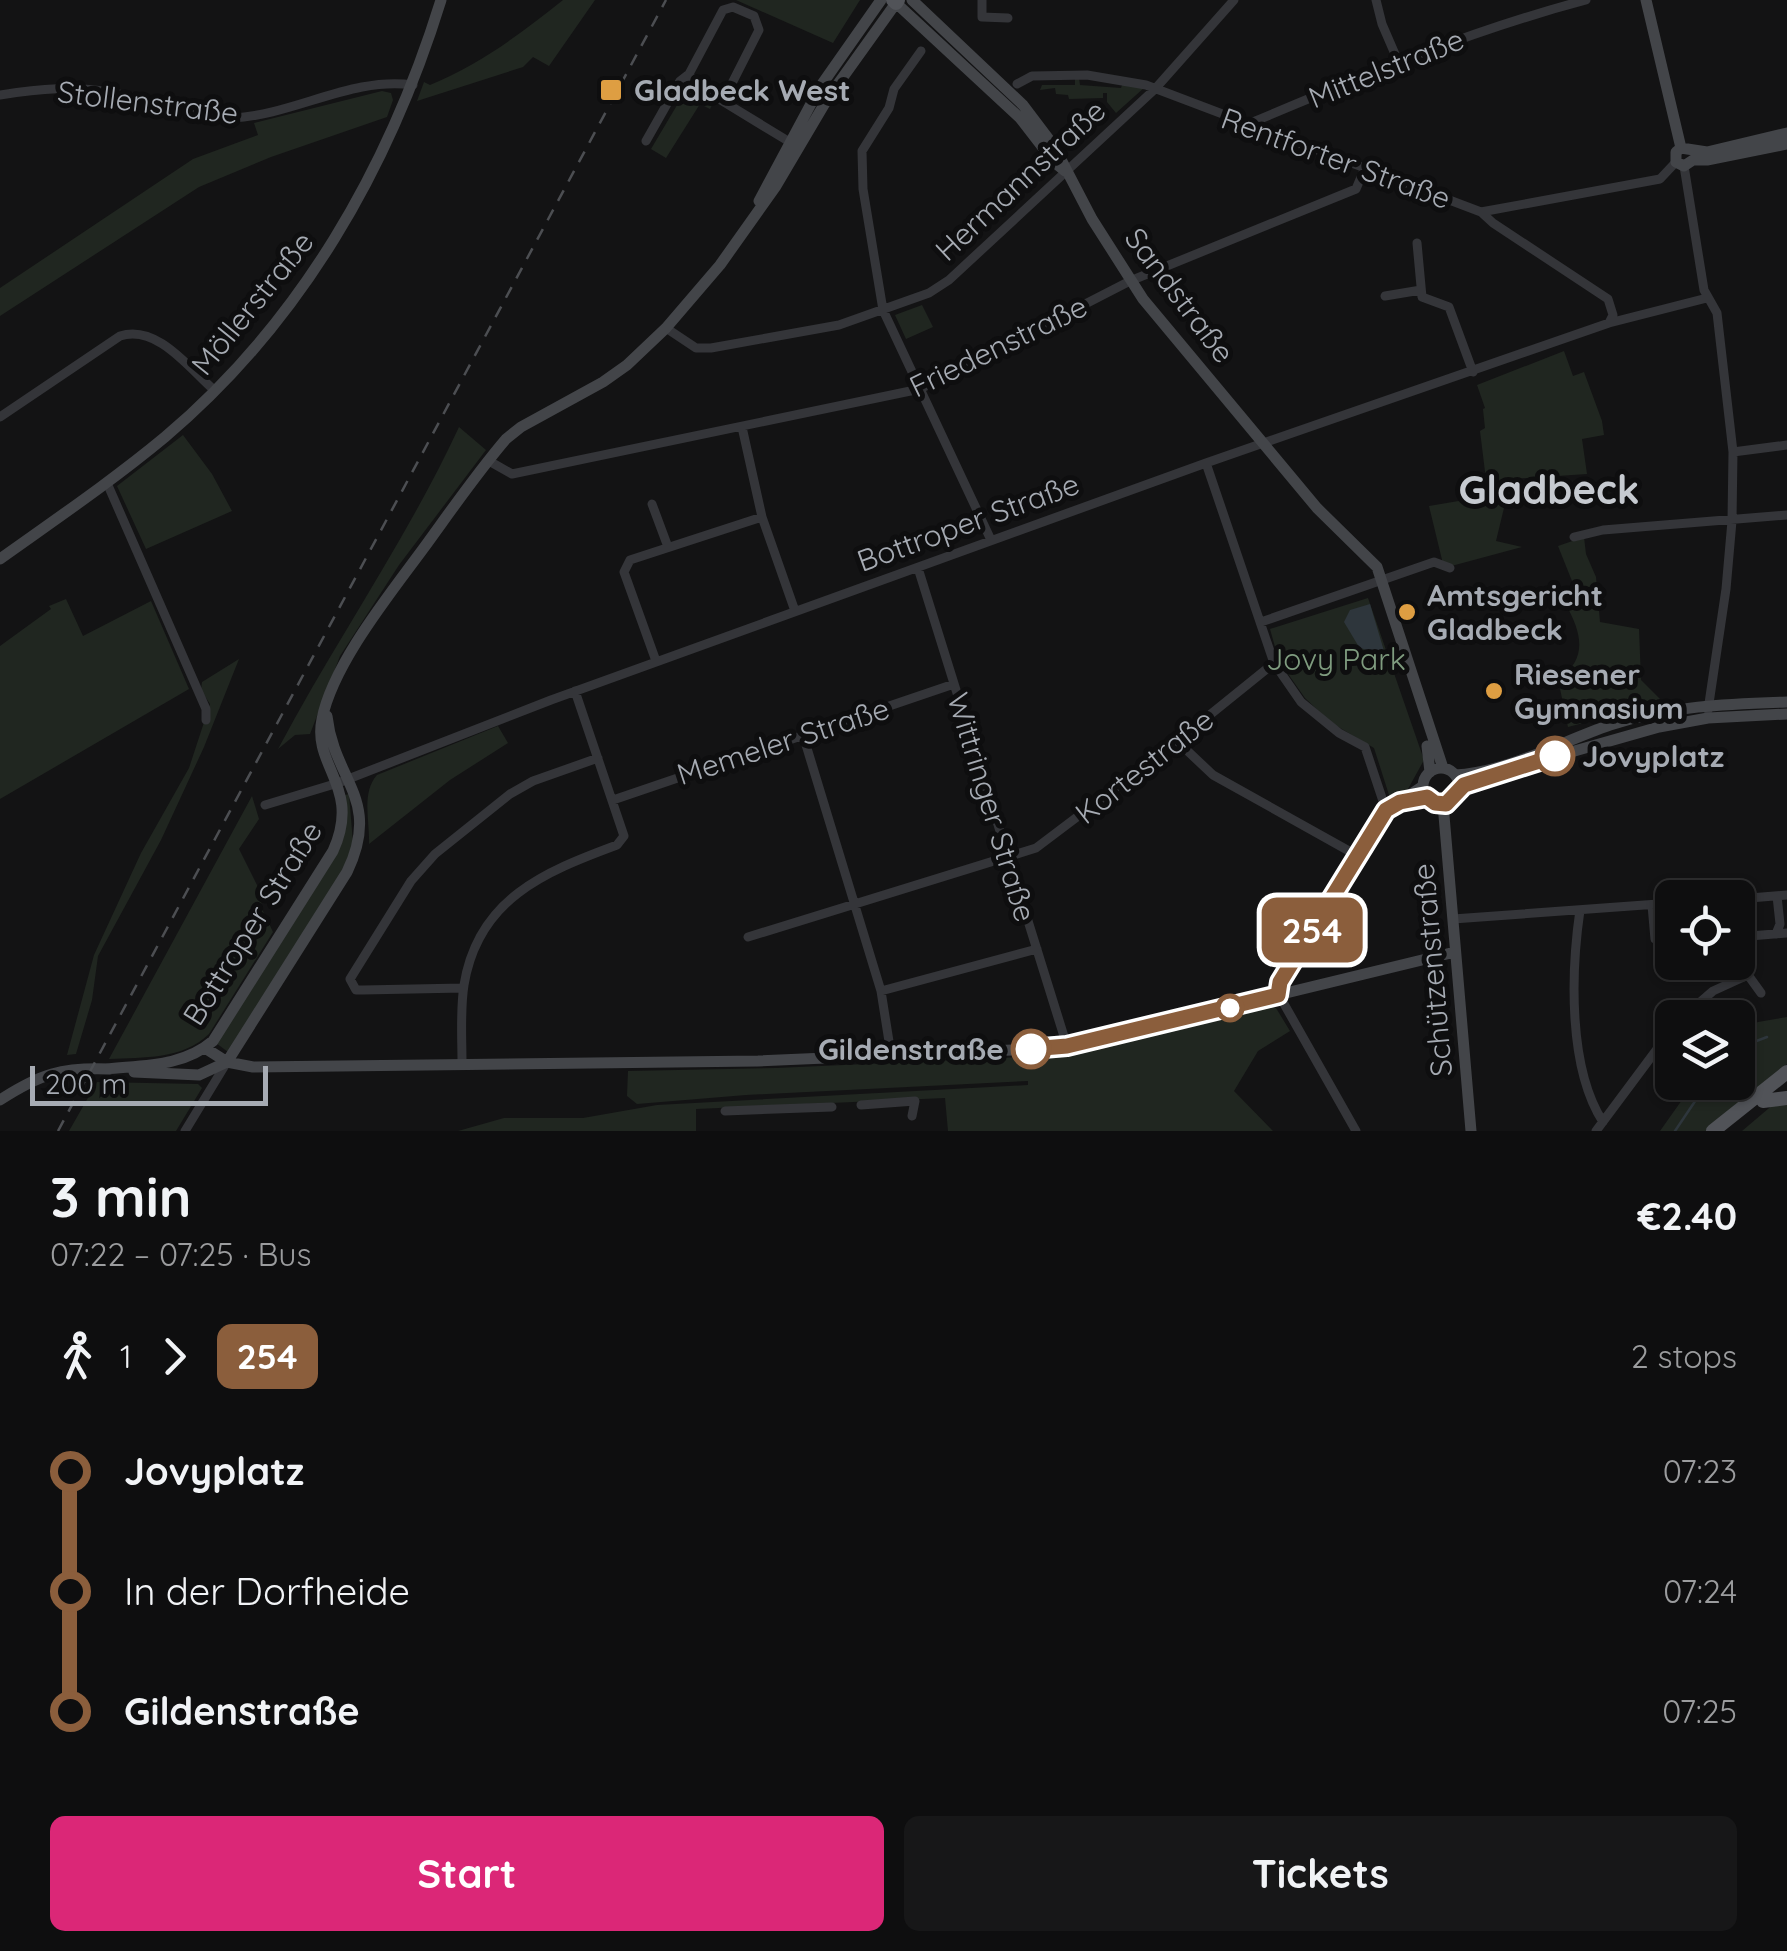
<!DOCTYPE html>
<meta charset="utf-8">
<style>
body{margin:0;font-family:Quicksand,sans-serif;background:#171718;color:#f1f3f6;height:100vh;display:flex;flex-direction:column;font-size:38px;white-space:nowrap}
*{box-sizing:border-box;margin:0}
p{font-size:32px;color:#9b9c9e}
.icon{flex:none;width:55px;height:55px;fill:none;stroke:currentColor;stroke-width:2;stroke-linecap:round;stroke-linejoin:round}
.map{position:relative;height:1131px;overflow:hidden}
.panel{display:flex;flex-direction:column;background:#0e0e0f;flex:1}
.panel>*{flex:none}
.badge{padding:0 20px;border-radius:15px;font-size:35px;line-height:65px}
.fabs{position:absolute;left:1655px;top:880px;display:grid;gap:20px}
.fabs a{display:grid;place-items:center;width:100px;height:100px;border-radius:15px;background:#0e0e0f;box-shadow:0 2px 8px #0004,0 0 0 2px #2e2e2f;font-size:50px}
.scale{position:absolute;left:30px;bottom:25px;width:238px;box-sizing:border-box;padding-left:10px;border:5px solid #a6abb3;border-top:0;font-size:28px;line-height:35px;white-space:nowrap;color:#a6abb3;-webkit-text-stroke:8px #0e0e0f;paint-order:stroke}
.map>.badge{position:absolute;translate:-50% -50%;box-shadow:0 0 0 5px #fff}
.legs{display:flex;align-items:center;gap:15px;height:110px;padding:0 50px;font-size:32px}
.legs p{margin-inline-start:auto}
.head{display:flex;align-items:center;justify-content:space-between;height:170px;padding:0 50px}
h1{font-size:55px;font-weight:700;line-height:75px}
.cta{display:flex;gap:20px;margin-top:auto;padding:20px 50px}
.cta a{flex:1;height:115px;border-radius:15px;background:#db2777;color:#fff;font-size:40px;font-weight:700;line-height:115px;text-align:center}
.cta a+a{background:#171718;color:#f1f3f6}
ul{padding:0 50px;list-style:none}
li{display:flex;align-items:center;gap:35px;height:120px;font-size:38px}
li i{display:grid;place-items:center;width:15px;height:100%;margin:0 12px;background:currentColor}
li i::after{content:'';width:25px;height:25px;margin:-12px;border:8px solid;border-radius:50%;background:#0e0e0f}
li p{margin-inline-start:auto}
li:first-child i{background:linear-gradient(#0000 50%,currentColor 0)}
li:last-child i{background:linear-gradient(currentColor 50%,#0000 0)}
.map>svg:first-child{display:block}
.green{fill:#202620}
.water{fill:#2e363c}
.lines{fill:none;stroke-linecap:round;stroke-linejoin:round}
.stream{stroke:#2e363c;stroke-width:2.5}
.street{stroke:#343539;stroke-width:9}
.secondary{stroke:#434549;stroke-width:11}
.primary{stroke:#515358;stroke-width:14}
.rail{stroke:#4c4e52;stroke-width:2.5;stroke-dasharray:12 10;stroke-linecap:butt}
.line-1-casing{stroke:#fff;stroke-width:22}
.line-1{stroke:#8b5e3c;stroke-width:15}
.poi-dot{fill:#de9e42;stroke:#0e0e0f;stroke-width:4}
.stop-1-dot{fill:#fff;stroke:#8b5e3c;stroke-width:5}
.labels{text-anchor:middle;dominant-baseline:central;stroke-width:10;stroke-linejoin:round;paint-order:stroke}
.street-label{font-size:30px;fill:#a6abb3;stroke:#0e0e0f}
.poi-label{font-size:30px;font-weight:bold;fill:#a6abb3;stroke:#0e0e0f;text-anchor:start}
.park-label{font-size:30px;fill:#7f9c7f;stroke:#0e0e0f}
.stop-label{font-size:30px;font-weight:bold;fill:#a6abb3;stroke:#0e0e0f;text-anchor:start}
.district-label{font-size:40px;font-weight:bold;fill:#c6cad0;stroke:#0e0e0f}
</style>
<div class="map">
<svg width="1787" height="1131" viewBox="0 0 1787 1131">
<rect width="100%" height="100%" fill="#131314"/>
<path class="green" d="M563,0H595L549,66L533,57L523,67L417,101L424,82L430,85C481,64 520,34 563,0Z
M736,0H860L833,43Z
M1075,78H1079L1080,85L1121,88L1123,82L1145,87L1116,113L1107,102V93H1103V98L1069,99L1068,95L1056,94L1055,88L1040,90L1042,85H1075Z
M686,90L712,105L710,109L700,104L666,158L651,149Z
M382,91L391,93L393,100L387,117L271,157L199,187L0,316V288L193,159L258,135L254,123Z
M922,305L933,327L906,339L895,315Z
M1564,351L1573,376L1584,372L1602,421L1604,435L1582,439L1587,474L1511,479L1496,541L1522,547L1444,568L1429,506L1488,496L1480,431L1485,428L1483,409L1485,408L1477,385Z
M459,427L486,450L399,565L340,656L310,734L295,735L278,749C336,640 407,539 459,427Z
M183,435L212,474L232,511L146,549L117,486Z
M1584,537L1586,554L1596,577L1600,622L1639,629L1641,680L1663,702L1568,727L1558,679C1588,660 1582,633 1566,605L1572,581L1558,546Z
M1368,598L1424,760L1408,789L1390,798L1374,748L1330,722L1305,698L1279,661L1270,629Z
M66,599L83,636L151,601L189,689L0,799V646L51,609L49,606Z
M239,659L204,747L161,840L98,956L92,1000L76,1054L67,1055L94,955L141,853L189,768L210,704L201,690L202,682Z
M498,726L508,743L450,780L369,844C370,821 361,793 377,775Z
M349,794L353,843L342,873L228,1052L216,1043L342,840L345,795Z
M252,796L259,819L239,849L260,891L262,909L273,932L209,1034C182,1060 144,1057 109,1059Z
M1270,1006L1276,1008L1290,1031L1258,1051L1234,1091L1273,1131H948L945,1098L696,1109V1131H458L504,1118H583L657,1105L1028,1085V1081L746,1095L637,1104L627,1096L628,1071L776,1068L1049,1056Z
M1787,1017V1064L1783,1068L1709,1131H1660L1694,1083L1738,1082L1740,1030L1758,1022Z
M97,1082L198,1084L202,1088L176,1131H69Z
M1775,1103L1787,1104V1131H1742Z"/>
<path class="water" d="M1370,604L1384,651L1375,654L1359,647L1344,622L1350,610Z"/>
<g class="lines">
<path class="stream" d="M1738,1048L1767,1037
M1675,1131L1708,1082"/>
<path class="street" d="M982,0V17L1008,18
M1376,0L1382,24L1398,61
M921,51L894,89L889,108L862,151L863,189L883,310L991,540
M689,74L696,85L793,144
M1017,84L1032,76L1087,75L1146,85L1481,212L1493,223L1608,299L1613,315L1609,323
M0,95C38,89 76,85 114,93C153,101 192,120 233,118C294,115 353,76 413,85
M1246,125C1358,78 1468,31 1586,0
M646,141L680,81L689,74L723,10L733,7L754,16L759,30L723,101
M1684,166L1704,290L1717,313L1733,452L1732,521L1726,589L1708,710
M1481,212L1660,179L1676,162
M1417,243L1422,297L1449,307L1473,372
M1385,296L1421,290
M666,328L696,348H711L839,325L929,293L949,280L1155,89L1234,0
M0,417L120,336C157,324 189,368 214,390
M742,427L762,517L795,611
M1733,452L1787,445
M489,461L512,474L920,389L1130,281L1356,189L1364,170
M1206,463L1274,663L1301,702L1339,733L1365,747L1386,810
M107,483L206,709V720
M652,504L668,547
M1574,537L1603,530L1787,515
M918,568L1067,1046
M1261,622L1434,562L1450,568
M656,661L624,572L630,560L762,517
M803,735L881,991L891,1054
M1177,741L1213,775L1358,856
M613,800L954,684
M265,805L338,783L551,700L1206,463L1609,323L1707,298
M1738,899L1787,895
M1652,905L1655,939L1663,943L1672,942
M1580,910C1571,972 1568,1068 1603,1122
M1453,919L1672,903
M1776,934L1780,924L1777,896
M748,937L1036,848L1175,743L1274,663
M1738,937L1787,933
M463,988L363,990H356L350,979L411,881L435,854L510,794L533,781L598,758
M881,991L1037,949
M1279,995L1356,1131
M1682,1018L1713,991L1748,975L1761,993
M462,1063C462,1037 460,1010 464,985C478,899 544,872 617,845L624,836L575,691
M861,1105L915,1101L912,1116
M725,1111L832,1107
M185,1131L227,1062
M1596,1131L1672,1029"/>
<path class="secondary" d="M912,0L1023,105L1054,146L1092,219L1143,299L1317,508L1377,567L1443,768
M1646,0L1681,148L1676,152V162L1684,166L1693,160
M1681,148L1707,152L1787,133
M1693,160H1707L1787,144
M759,201L820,87L881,0
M0,559C56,519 112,481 165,437C301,322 389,168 441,0
M1427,746L1430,772
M1423 786a18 18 0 1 1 36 0a18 18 0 1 1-36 0Z
M1455,775C1509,772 1560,742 1610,725C1668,706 1727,704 1787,702
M1459,789L1564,754L1659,727L1708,718L1787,714
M1443,804L1471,1131
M1279,995L1280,982L1383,813L1423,786
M205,1048L227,1062L253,1067L758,1061L1037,1049L1067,1046L1455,952
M106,1069C143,1065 183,1067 213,1041L333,851C362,787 312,767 322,719C333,664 390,594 423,549C450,512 476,474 506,439L521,427L603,382L627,365L666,328L720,265L776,186L828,98L896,3L1020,118L1054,162L1065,171
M134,1072L199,1075L227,1062L347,872C382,799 334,781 327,716
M0,1100C40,1074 62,1067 110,1069"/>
<path class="primary" d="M893,0L896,3L898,0
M1763,1101L1787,1098
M1713,1131L1787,1072"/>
<path class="rail" d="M58,1131L666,0"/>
</g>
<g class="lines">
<g class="line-1-casing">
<path id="line-1" d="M1031,1049L1067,1046L1278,995L1280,982L1386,810L1400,802L1427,797L1435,803L1446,804L1464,785L1555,756"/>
</g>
<use href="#line-1" class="line-1"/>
</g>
<g class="poi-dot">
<rect x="599" y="78" width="24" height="24" rx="5"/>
<circle cx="1407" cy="612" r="10"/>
<circle cx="1494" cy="691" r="10"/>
</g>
<g class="stop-1-dot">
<circle cx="1555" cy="756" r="18"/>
<circle cx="1230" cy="1008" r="12"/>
<circle cx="1031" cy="1049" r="18"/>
</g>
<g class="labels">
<g class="street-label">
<text transform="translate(1386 68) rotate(-22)">Mittelstraße</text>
<text transform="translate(148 102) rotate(7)">Stollenstraße</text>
<text transform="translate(1336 158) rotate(20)">Rentforter Straße</text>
<text transform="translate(1020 180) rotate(-43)">Hermannstraße</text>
<text transform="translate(1180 295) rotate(53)">Sandstraße</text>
<text transform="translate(252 303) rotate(-51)">Möllerstraße</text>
<text transform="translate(998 346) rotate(-26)">Friedenstraße</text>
<text transform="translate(968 522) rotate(-20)">Bottroper Straße</text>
<text transform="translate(783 741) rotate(-18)">Memeler Straße</text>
<text transform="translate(1144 766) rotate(-38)">Kortestraße</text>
<text transform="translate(992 807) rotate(73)">Wittringer Straße</text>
<text transform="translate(252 923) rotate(-58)">Bottroper Straße</text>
<text transform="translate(1432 970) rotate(-95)">Schützenstraße</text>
</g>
<g class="poi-label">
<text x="634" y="90">Gladbeck West</text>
<text x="1427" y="595">Amtsgericht<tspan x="1427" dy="34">Gladbeck</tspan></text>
<text x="1514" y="674">Riesener<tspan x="1514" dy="34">Gymnasium</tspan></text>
</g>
<g class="park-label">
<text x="1336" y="659">Jovy Park</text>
</g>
<g class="stop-label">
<text x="1582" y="756">Jovyplatz</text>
<text x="1004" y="1049" text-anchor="end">Gildenstraße</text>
</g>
<g class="district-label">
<text x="1549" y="489">Gladbeck</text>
</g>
</g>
</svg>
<div class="fabs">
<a><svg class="icon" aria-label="locate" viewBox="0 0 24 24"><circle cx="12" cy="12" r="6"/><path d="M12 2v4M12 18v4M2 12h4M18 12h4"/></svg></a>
<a><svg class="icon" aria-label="layers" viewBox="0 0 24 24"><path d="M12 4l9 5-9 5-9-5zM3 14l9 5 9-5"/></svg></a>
</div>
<div class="scale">200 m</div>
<b class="badge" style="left:1312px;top:930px;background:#8b5e3c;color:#fff">254</b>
</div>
<section class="panel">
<div class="head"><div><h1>3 min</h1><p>07:22 – 07:25 · Bus</p></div><b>€2.40</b></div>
<div class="legs"><svg class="icon" aria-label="walk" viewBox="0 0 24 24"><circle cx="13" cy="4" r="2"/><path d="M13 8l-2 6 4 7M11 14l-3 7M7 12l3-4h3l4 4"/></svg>1<svg class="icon" aria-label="forward" viewBox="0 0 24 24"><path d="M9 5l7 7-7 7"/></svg><b class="badge" style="background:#8b5e3c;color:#fff">254</b><p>2 stops</p></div>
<ul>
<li><i style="color:#8b5e3c"></i><b>Jovyplatz</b><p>07:23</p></li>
<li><i style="color:#8b5e3c"></i><span>In der Dorfheide</span><p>07:24</p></li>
<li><i style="color:#8b5e3c"></i><b>Gildenstraße</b><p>07:25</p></li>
</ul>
<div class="cta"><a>Start</a><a>Tickets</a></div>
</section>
